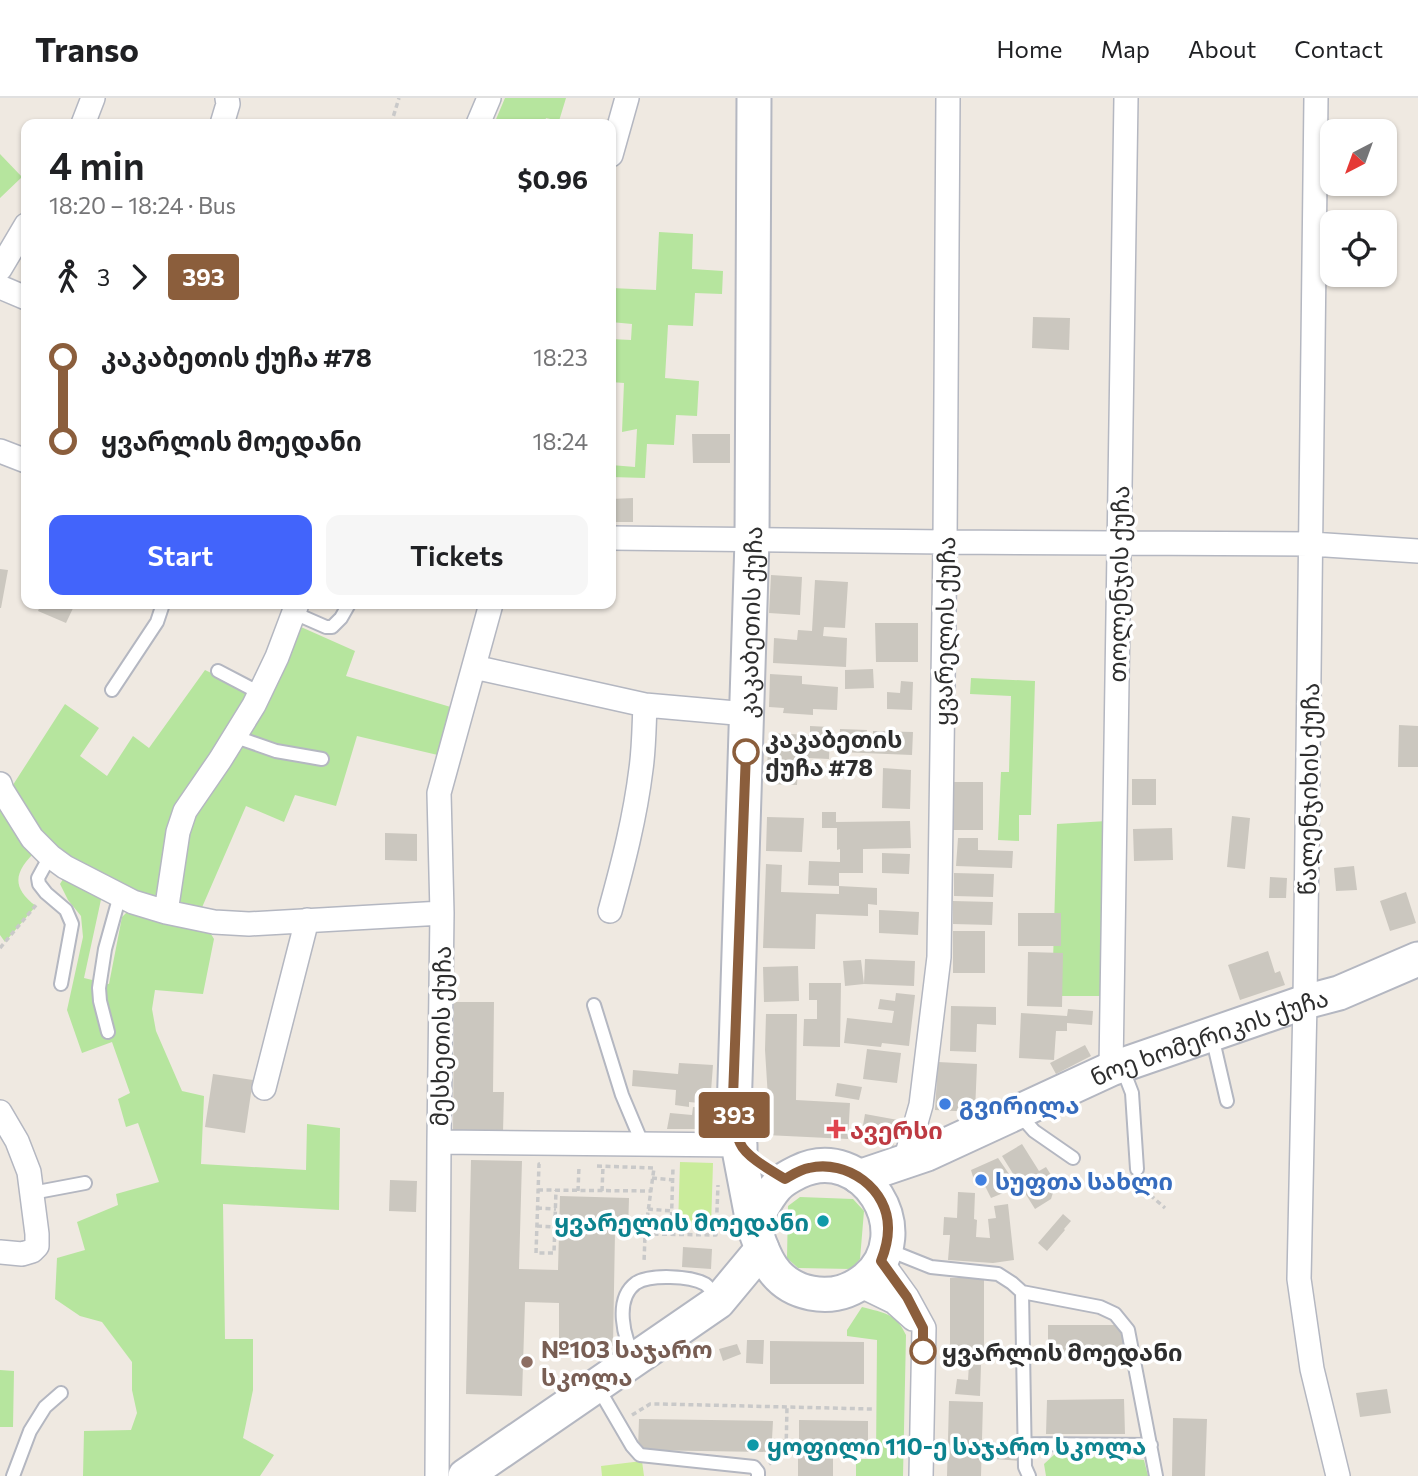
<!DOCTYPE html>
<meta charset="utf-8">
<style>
body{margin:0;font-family:Commissioner,"Noto Sans Georgian",sans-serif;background:#f6f6f6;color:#202124;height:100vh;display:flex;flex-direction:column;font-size:26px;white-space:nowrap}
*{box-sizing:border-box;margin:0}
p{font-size:23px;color:#757577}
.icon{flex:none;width:38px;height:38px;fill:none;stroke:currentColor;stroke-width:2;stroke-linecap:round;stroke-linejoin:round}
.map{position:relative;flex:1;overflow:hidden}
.details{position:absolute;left:21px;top:21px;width:595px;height:490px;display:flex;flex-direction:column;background:#fff;border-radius:14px;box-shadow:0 2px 5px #0004}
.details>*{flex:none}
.badge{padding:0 14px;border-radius:5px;font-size:24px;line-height:46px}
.needle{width:46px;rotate:221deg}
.tools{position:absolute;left:1320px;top:21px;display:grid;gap:14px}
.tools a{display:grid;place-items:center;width:77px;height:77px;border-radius:14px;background:#fff;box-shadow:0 2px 5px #0004;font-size:35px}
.map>.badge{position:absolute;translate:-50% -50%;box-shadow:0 0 0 4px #fff}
.legs{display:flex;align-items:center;gap:10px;height:77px;padding:0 28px;font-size:23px}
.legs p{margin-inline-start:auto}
.headline{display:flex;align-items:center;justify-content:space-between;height:119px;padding:0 28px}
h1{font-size:38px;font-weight:600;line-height:52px}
.primary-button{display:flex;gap:14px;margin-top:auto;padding:14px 28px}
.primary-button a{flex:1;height:80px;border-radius:14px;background:#4264fb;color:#fff;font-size:28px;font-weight:600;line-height:80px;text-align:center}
.primary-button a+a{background:#f6f6f6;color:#202124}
ul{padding:0 28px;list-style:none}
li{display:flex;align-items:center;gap:24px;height:84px;font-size:26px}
li i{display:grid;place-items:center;width:10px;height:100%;margin:0 9px;background:currentColor}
li i::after{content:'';width:18px;height:18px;margin:-9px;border:5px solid;border-radius:50%;background:#fff}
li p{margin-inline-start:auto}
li:first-child i{background:linear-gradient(#0000 50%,currentColor 0)}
li:last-child i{background:linear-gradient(currentColor 50%,#0000 0)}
header{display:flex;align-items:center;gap:42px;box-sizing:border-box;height:98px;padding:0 35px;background:#fff;border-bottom:2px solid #e0e0e0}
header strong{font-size:33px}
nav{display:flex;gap:38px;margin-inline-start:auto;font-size:24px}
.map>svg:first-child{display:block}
.green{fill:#b6e59e}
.pitch{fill:#c9ec9a}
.building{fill:#cbc7bf}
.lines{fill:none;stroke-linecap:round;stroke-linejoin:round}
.lane-casing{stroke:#b4b7c1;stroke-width:16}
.street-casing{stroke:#b4b7c1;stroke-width:26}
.secondary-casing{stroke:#b4b7c1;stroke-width:37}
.path{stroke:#c9c9c9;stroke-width:3.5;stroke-dasharray:5 3.5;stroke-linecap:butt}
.lane{stroke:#fff;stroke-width:12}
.street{stroke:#fff;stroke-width:23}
.secondary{stroke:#fff;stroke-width:33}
.line-1-casing{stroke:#fff;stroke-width:16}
.line-1{stroke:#8b5e3c;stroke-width:10}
.stop-1-dot{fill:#fff;stroke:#8b5e3c;stroke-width:3.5}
.shop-dot{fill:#3f7fe0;stroke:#fff;stroke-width:2.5}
.health-dot{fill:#e0444e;stroke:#fff;stroke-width:2.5}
.culture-dot{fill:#0f9aa8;stroke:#fff;stroke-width:2.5}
.education-dot{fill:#8d6e63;stroke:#fff;stroke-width:2.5}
.labels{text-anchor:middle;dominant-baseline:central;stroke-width:7;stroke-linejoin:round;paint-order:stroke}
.street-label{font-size:24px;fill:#2e2e2e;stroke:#fff}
.stop-label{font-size:24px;font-weight:bold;fill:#2e2e2e;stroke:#fff;text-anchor:start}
.shop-label{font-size:24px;font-weight:bold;fill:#366cbe;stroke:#fff;text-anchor:start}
.health-label{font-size:24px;font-weight:bold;fill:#be3a42;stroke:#fff;text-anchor:start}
.culture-label{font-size:24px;font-weight:bold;fill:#0d838f;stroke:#fff;text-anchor:end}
.education-label{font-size:24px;font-weight:bold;fill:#785e54;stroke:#fff;text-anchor:start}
</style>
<header>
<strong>Transo</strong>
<nav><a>Home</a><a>Map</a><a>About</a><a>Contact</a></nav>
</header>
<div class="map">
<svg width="1418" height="1378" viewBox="0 0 1418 1378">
<rect width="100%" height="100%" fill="#efe9e1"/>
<path class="green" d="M505,0H566L559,23L546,20L544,26H494Z
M0,56L22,79L0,100Z
M659,134L693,136L692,171L723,173L722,196L695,195L693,228L668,227L665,280L699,283L697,318L676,317L674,347L647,346L645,380L611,379V367L635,369L637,331L622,334L624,285L611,284V241L631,242L632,226L611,224V190L656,192Z
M301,529L355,553L346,578L454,610L442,658L357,638L336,708L295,697L284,724L246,708L200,814L181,805L177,799L186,749L196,713L262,612Z
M205,572L251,594L171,731L160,770V790L155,798L145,802L46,745L11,690L65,606L99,630L80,658L107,678L133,638L149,650Z
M971,580L1035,583L1031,717H1019V743L998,742L1001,674H1009L1011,598L970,596Z
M0,706L37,752C16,772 9,788 36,808L5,844L0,837Z
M1107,723L1101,898H1052L1057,726Z
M65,778L102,797L84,880L109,886L122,819L128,813L204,832L211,836L214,841L203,896L155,892L152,911L156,933L182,993L204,998L201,1066L306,1072L307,1026L340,1030L339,1112L223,1106L225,1241H253V1292L243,1340L274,1357L260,1378H83L84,1333L131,1332L137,1315L132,1292V1264L102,1224L80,1218L55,1201L57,1160L85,1152L77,1124L118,1107L116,1096L159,1084L138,1025L126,1029L118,1001L130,995L112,944L82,955L67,912L83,839L81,818L68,802L60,786Z
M800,1099L853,1101L864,1113L860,1161L851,1171L798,1170L787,1160L788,1108Z
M862,1209C884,1215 896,1215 906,1237L903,1378H856V1361H876L877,1242L847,1238V1232Z
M0,1272L14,1273L13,1329H0Z
M1055,1356L1144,1362L1148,1378H1046L1044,1366Z"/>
<path class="pitch" d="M680,1064L713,1065L711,1129L678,1128Z
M642,1363L644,1378H602L601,1368Z"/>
<path class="building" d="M1033,219L1070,220L1069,252L1032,250Z
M692,336H730V365H693Z
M633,400V424H611V401Z
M0,471L8,472L1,510H0Z
M771,477L802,479L800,517L769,515Z
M815,482L848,484L845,530L824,529L823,538L847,540L846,569L773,565L774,540L797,542L798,532L812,533Z
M41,506H75L66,525L38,513Z
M875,525H918V564H876Z
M873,571L874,590L845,591V572Z
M770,576L802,578V586L838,589L837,612L813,611V617L783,615L784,610L769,609Z
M901,583L913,584L912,612L887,611V594L900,595Z
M1399,627L1418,628V669H1398Z
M810,628L830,629L829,661L809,660L808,673L798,672L797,687L766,686L769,635L810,637Z
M840,631L867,632V640H873V633L913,634L912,657L839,654Z
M883,670L911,672L910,711L882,710Z
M1132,681H1156V707H1132Z
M953,684H983V732H948V719H953Z
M822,714H836V724L910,723L911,750L863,751V775H839V788L808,787L809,763L840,764V751L837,752V730H822Z
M1232,718L1250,720L1245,771L1227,769Z
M767,719L804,720L802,754L766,753Z
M1172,730L1173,762L1134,763L1133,731Z
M385,735L417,736V763L385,762Z
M958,740H978V752L1013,753L1012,770L956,768Z
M882,755L910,756L909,776L882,775Z
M766,766L782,767L781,794L839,796V788L877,790V807L868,806V818L816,816L815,851L763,850Z
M1354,768L1357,792L1336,793L1334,770Z
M954,775L994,776L993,799L954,798Z
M1270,779L1287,780L1286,800H1269Z
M1406,794L1416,825L1390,833L1380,803Z
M953,803L993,804L992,827L953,826Z
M879,812L919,814L918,837L879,835Z
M1018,815H1061V848H1018Z
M953,833H985V875H953Z
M1268,853L1275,875L1280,873L1285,887L1240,902L1228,867Z
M1028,854L1063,855L1062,909L1027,908Z
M865,861L915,863L914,888L864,886L845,888L843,863L861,862L864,886Z
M798,868L799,903L764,904L763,869Z
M809,885H841L840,949L803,948L804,921H817V902H809Z
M896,895L915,897L909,948L882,945L881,949L844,945L847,920L892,925L894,913L878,911L880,901L895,903Z
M454,904H494L493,994H504L503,1034L453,1033Z
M951,908L996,909V927L977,926L976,954L950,953Z
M1068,911L1093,913L1092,927L1067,925V933H1056L1054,962L1019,960L1021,915L1067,918Z
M766,916H797L796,1002L850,1005L848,1041L766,1037L768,1000L765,952Z
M1085,947L1091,958L1056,976L1050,965Z
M867,951L901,955L897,985L863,981Z
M938,964L977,966L975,1014L935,1012Z
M679,965L713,967L710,1006L689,1004V1009L675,1007L676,992L632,988L633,972L678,976Z
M213,976L253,982L245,1035L205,1029Z
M837,985L862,989L859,1002L835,998Z
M693,1009L725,1012L724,1031H667L670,1015L692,1017Z
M865,1016L898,1022L893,1050L860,1044Z
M1022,1046L1039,1073L1046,1069L1056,1085L1051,1101L1035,1111L1002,1058Z
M998,1060L1018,1089L991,1100L983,1084L976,1089L971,1072Z
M471,1062L522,1063L519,1171L558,1172L560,1098L629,1100L628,1134H615L613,1248L559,1247V1205L525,1204L522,1298L466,1296Z
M390,1082L417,1083L416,1114L389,1113Z
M958,1094L975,1095L974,1121L977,1122L976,1139L990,1140L988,1121L996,1120L994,1108L1008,1106L1014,1162L993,1165L948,1162L950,1137H943L944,1119L957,1120Z
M1063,1116L1071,1123L1064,1131L1065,1132L1047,1153L1038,1145Z
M683,1149L712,1151L711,1171L682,1169Z
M984,1179V1257H950V1180Z
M1048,1227H1125V1260H1048Z
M747,1242H764L763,1266L746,1265Z
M770,1243L864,1244V1286H770Z
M737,1246L741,1256L723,1263L719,1251Z
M969,1266L981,1267L980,1298L955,1296L957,1281L968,1282Z
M1387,1291L1391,1315L1360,1319L1356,1295Z
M1124,1301L1125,1336H1046L1047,1302Z
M949,1303L983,1304L981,1378H947Z
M1173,1320L1207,1321L1205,1378H1172Z
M639,1321L773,1323L772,1341L799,1342V1322L868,1323V1353H833V1378H798V1352L772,1351V1354L638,1352Z
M996,1350L1021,1352L1020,1363L995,1361Z"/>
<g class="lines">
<g class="lane-casing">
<path id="lane" d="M294,515L326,529H332L341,520L349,506
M218,573L260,595
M112,592L157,524L163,506
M236,639L276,653L322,661
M50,758L38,780L39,786L46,795L66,812L72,826L61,886
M594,907L622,997L643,1047
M108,934L100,903L99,890L105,851L120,797
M1212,938L1227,1003
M1122,969L1132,995L1137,1071
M1019,1016L1034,1033L1073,1060
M32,1095L85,1085
M886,1151L931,1169L998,1176L1012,1185L1022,1194L1025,1369L1029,1378
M1022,1194L1100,1209L1115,1216L1128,1232L1156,1378
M636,1260C623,1241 614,1201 636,1185C651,1176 690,1178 705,1186C711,1190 714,1197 718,1203
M597,1288L632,1348L640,1357L754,1369L758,1374V1378
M1024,1346L1151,1347
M13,1378L30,1333L45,1309L61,1295"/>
</g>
<g class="street-casing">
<path id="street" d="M1316,0L1305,904L1299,1181L1312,1271L1338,1378
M83,26L93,0
M222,26L228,6L227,0
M478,26L489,0
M611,57L627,0
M0,171L26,127
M0,189L26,200
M0,353L26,363
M611,440L945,444L1311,446L1418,453
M474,569L645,607L747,616
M0,686L2,692L32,740L50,758L65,769L133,804L166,814L214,824L249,826L442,815
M610,813C623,766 635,720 641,671C644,650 644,628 645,607
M166,814L178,734L185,713L220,662L254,607L277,559L297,506
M1111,971L1126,0
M264,990L307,822
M0,1014L17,1043L29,1074L37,1136V1148L32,1153L22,1156L0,1154
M439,1044L740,1047
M905,1063L921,1007L939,859L945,444L948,0
M881,1163L907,1199L924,1230L921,1378
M859,1187L894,1204L913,1221
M437,1378L439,1044L442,815L439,695L491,506"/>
</g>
<g class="secondary-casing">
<g id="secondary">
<path id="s1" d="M859,1079L927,1056L1111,971L1305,904L1339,895L1418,861"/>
<path id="s2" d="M753,1125C760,1114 767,1099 776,1089C782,1082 790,1078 798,1074C863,1042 921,1135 866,1181C850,1194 831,1199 811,1195C774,1188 763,1158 753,1125L740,1057V1047L734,1015L752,442L754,0"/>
<path d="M465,1378L718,1204L762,1151"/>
</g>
</g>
<path class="path" d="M391,26L399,0
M0,850L37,806
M540,1066H539L536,1155H554L556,1092
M597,1068L654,1070L645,1136L644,1165
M652,1080L673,1082
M1141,1083L1149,1096L1165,1110
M538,1092L651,1093
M578,1093L579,1068
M602,1093L603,1068
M537,1110L556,1111
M648,1111L672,1113
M537,1128L555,1129
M645,1136L716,1137L718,1087
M671,1136L673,1069
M632,1317L650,1306H661L872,1311
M769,1366L786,1354L787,1309"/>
<use href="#lane" class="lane"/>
<use href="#street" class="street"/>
<use href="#secondary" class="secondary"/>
</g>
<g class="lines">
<g class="line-1-casing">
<path id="line-1" d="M746,654L733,999C734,1014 734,1032 740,1045C746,1059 772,1073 785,1081C792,1077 801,1071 809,1070C847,1061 889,1091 888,1131C888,1142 885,1153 881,1163L907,1199L923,1230V1253"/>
</g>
<use href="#line-1" class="line-1"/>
</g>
<g class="stop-1-dot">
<circle cx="746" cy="654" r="12"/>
<circle cx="923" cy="1253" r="12"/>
</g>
<g class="shop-dot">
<circle cx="945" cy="1006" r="7"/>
<circle cx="981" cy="1082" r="7"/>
</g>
<path class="health-dot" d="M832.5 1020.5h7v7h7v7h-7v7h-7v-7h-7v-7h7z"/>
<g class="culture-dot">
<circle cx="823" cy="1123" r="7"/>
<circle cx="753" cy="1347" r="7"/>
</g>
<circle class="education-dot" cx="527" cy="1264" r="7"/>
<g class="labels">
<g class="street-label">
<text transform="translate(1118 486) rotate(-89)">თოლენჯის ქუჩა</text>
<text stroke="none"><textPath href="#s2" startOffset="1010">კაკაბეთის ქუჩა</textPath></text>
<text transform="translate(944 533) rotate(-89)">ყვარელის ქუჩა</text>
<text transform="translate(1308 691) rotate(-89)">წალენჯიხის ქუჩა</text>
<text transform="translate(440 938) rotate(-89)">მესხეთის ქუჩა</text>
<text stroke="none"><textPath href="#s1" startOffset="378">ნოე ხომერიკის ქუჩა</textPath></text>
</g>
<g class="stop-label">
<text x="765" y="640">კაკაბეთის<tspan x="765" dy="28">ქუჩა #78</tspan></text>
<text x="942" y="1253">ყვარლის მოედანი</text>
</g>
<g class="shop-label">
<text x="959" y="1006">გვირილა</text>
<text x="995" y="1082">სუფთა სახლი</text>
</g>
<g class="health-label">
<text x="850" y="1031">ავერსი</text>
</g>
<g class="culture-label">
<text x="809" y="1123">ყვარელის მოედანი</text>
<text x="767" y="1347" text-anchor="start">ყოფილი 110-ე საჯარო სკოლა</text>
</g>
<g class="education-label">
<text x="541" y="1250">№103 საჯარო<tspan x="541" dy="28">სკოლა</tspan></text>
</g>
</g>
</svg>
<div class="tools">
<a><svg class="needle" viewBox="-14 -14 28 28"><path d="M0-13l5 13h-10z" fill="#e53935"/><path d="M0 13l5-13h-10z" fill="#757577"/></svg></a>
<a><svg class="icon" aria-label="locate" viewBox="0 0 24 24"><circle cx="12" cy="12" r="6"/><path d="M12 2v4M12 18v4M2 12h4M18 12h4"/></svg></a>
</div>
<b class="badge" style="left:734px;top:1017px;background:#8b5e3c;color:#fff">393</b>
<section class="details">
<div class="headline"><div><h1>4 min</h1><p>18:20 – 18:24 · Bus</p></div><b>$0.96</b></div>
<div class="legs"><svg class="icon" aria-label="walk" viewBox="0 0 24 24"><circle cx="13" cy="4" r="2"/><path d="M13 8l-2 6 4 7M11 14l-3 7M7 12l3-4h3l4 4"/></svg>3<svg class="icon" aria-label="forward" viewBox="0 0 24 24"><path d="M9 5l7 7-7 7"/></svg><b class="badge" style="background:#8b5e3c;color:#fff">393</b></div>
<ul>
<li><i style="color:#8b5e3c"></i><b>კაკაბეთის ქუჩა #78</b><p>18:23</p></li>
<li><i style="color:#8b5e3c"></i><b>ყვარლის მოედანი</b><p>18:24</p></li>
</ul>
<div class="primary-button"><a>Start</a><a>Tickets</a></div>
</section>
</div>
